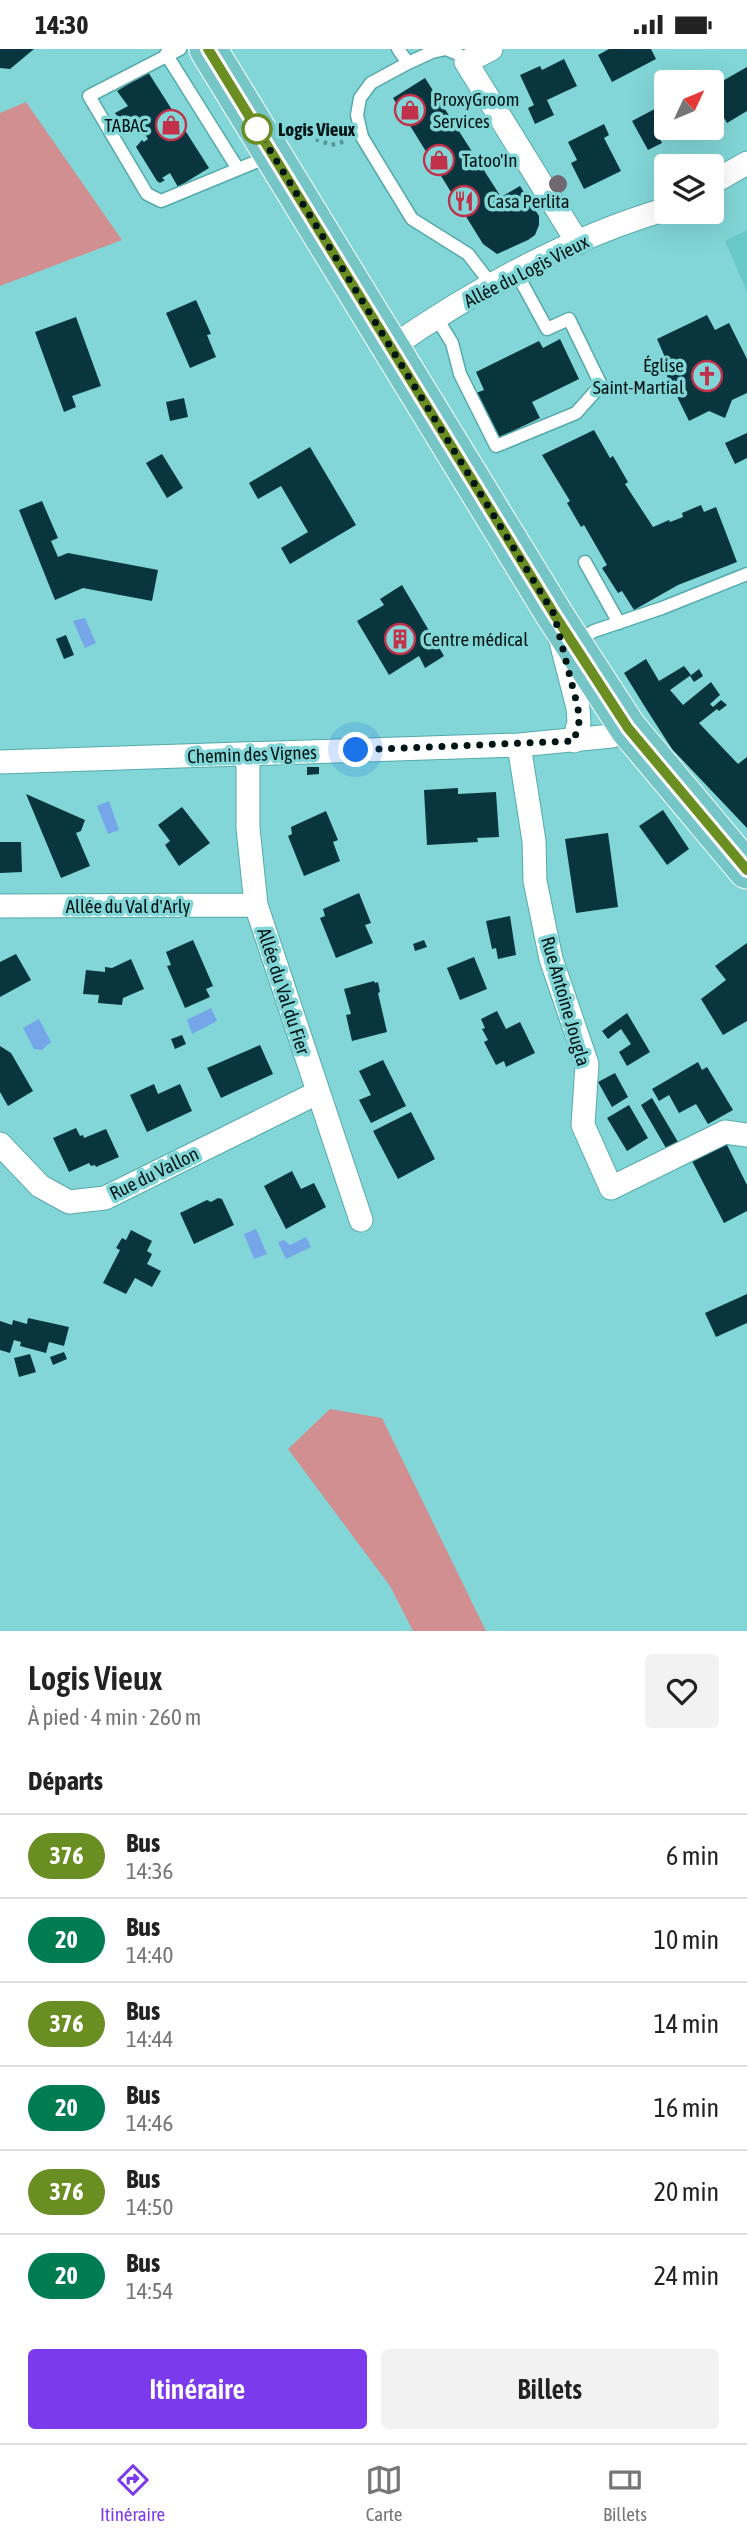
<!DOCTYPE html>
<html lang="fr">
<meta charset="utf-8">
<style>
body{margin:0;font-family:"Asap Condensed",sans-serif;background:#f2f2f2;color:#222;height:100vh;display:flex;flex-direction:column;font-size:26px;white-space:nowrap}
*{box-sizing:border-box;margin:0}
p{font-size:23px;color:#767676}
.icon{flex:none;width:38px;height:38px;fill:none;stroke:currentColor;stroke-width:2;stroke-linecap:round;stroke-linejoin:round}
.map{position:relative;height:1582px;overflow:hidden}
.sheet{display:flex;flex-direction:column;background:#fff;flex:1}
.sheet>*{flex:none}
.badge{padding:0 14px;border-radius:23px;font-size:24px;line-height:46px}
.needle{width:46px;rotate:46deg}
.tools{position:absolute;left:654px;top:21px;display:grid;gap:14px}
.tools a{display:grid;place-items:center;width:70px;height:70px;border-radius:7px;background:#fff;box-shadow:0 7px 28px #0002;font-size:35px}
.you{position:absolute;width:35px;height:35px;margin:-18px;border:5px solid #fff;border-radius:50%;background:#1a73e8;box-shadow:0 0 0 10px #1a73e833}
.map>.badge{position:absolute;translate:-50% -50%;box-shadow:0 0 0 4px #fff}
h2{padding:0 28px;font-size:26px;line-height:63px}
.round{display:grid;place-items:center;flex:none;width:74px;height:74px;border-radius:7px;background:#f2f2f2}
.head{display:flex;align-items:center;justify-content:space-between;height:119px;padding:0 28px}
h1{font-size:33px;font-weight:600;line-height:52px}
.button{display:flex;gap:14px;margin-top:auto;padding:14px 28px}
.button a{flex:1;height:80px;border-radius:7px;background:#7c3aed;color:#fff;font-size:28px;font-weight:600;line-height:80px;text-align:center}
.button a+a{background:#f2f2f2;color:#222}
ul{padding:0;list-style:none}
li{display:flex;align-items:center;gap:21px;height:84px;padding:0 28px;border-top:2px solid #e0e0e0}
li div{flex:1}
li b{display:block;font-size:26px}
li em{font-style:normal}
li .badge{min-width:77px;font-weight:700;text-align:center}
.status{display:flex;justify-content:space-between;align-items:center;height:49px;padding:0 35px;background:#fff;direction:ltr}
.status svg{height:19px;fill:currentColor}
.menu{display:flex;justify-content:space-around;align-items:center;height:98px;border-top:2px solid #e0e0e0;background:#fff;font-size:19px;color:#767676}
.menu a{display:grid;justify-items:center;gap:4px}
.menu .on{color:#7c3aed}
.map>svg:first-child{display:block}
.built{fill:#6ac9cb}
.green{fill:#d18f91}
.water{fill:#75a6e9}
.building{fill:#09353f}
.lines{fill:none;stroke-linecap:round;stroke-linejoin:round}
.service-casing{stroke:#56aaab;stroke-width:15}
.minor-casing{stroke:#56aaab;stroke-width:25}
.primary-casing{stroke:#fff;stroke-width:39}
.path{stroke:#589798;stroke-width:4.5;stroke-dasharray:3.5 5;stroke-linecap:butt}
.service{stroke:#fff;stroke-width:12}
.minor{stroke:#fff;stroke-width:23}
.primary{stroke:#76c5c7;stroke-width:37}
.tree{fill:#706971}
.line-casing{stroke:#fff;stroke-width:16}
.line{stroke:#6b8e23;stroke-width:10}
.walk{stroke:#001516;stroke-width:7;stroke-dasharray:0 12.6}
.stop-dot{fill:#fff;stroke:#6b8e23;stroke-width:3.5}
.labels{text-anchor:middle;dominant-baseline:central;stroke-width:7;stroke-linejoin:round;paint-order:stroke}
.poi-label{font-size:19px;fill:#001516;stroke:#82d6d7;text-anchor:start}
.stop-label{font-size:19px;font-weight:bold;fill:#001516;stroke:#82d6d7;text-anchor:start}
.street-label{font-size:19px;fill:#001516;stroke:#82d6d7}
</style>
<div class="status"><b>14:30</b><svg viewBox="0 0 49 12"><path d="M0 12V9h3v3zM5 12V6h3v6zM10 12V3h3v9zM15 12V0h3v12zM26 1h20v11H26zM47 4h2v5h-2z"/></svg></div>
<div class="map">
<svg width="747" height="1582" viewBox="0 0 747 1582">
<rect width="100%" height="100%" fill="#82d6d7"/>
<path class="built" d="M747,181V243L725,192Z"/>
<path class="green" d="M26,53L122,191L0,237V64Z
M330,1360L382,1369L486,1582H413L390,1537L288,1400Z"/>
<path class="water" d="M85,569L96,594L85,599L73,572Z
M109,752L119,781L108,785L97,757Z
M211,959L217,972L192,985L187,971Z
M39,970L51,993L42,1001L34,1000L23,979Z
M256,1180L267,1205L254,1210L244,1185Z
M306,1188L311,1198L286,1210L278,1193L284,1191L290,1196Z"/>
<path class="building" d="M0,0H34L10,20L0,19Z
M609,0H651L656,10L612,33L598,6Z
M564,10L577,37L547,51L554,66L535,75L528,59L534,56L520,26L540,17L542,21Z
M747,18V62L727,74L712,48V38Z
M148,23L209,119L178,138L170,124L162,129L165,131L160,134L157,132L136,98L142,91L144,93L148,90L138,74L126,81L115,64L128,57L117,42Z
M425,29L501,148L520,137L539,167V176L535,186L528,191L497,205L483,195L393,49Z
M667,43V79H680L660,90L662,94L648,101L632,72L666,54L662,46Z
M604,75L609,86L604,89L621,122L584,140L571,114L577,111L568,93Z
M196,251L211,285L207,286L216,308L190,319L166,264Z
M707,266L715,281L729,274L747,310V344L732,351L725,369L709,362L689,372L658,309L664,306L657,290Z
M76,268L101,337L72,347L76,358L64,363L35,283Z
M560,290L579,330L532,353L540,369L498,389L476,344L484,341L476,323L539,292L543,299Z
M184,349L188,368L170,372L166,353Z
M594,381L610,409L613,407L628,433L625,435L653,478L669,471L670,473L683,468L682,464L701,456L704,463L716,458L737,513L678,536L634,561L622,542L618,544L602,519L607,516L584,476L581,478L567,454L570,452L542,406Z
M747,384V409L735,415L725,394Z
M310,398L356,476L290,515L281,499L308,483L281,437L258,450L249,434Z
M162,405L183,439L167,449L146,414Z
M42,452L58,489L51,492L58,508L68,504L158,521L152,552L83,539L55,551L19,461Z
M402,536L444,607L425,619L419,607L389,626L357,572L384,556L380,550Z
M66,586L74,606L64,610L56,590Z
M646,610L659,632L684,617L691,626L670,641L683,656L711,633L720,646L710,655L713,658L721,651L727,656L719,662L717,660L699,674L738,715L747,708V779L672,700L645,658L624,624Z
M699,620L703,627L694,633L690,627Z
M307,718H319V725L307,726Z
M458,739V745L496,743L499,788L477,789L478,793L427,796L424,741Z
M26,745L85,771L81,782L76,784L90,817L61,829Z
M182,758L210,794L179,817L165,796L170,792L158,776Z
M663,761L689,800L667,816L639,777Z
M326,762L338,791L333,793L340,812L304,827L288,787L292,785L291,778Z
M608,784L618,858L576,864L565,790Z
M0,793H21L22,823L0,824Z
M359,844L371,874L365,876L373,894L336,909L320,869L325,867L323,860Z
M510,867L516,906L498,910L496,899L492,900L486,872Z
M193,891L213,937L206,940L210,948L185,959L167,917L171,916L166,903Z
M424,891L427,898L415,902L413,895Z
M747,894V972L723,986L701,950L726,931L715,917Z
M16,905L31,931L0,948V913Z
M474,908L487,940L460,951L447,919Z
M131,910L144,940L123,949L122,956L98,954L99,946L83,945L86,921L105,923V918L112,919Z
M374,932L375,934L378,933L380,943L378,944L387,983L352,992L346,966L351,965L344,940Z
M497,962L506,980L520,973L535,1004L506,1018L504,1012L496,1016L484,993L488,991L482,980L485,979L481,970Z
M627,964L650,1003L627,1017L619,1003L631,995L621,980L608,990L602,982Z
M182,986L186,995L175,1000L171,990Z
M260,996L273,1025L221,1049L207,1019Z
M0,997L11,1004L33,1042L8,1057L0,1043Z
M383,1011L406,1057L371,1074L359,1051L371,1046L359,1022Z
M698,1013L702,1021L707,1018L733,1061L708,1075L696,1055L679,1064L669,1046L659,1052L652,1040Z
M615,1024L628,1048L612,1058L598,1033Z
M154,1035L158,1045L180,1035L192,1062L147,1083L130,1046Z
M652,1049L678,1093L666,1099L641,1056Z
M629,1056L648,1089L627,1102L607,1069Z
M411,1063L435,1110L398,1130L373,1082Z
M76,1079L80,1087L83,1086L84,1089L106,1080L119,1108L96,1118L95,1116L91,1117L89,1114L69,1123L53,1089Z
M726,1094L747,1136V1162L724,1174L692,1112Z
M292,1122L301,1140L314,1134L326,1158L286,1180L264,1137Z
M218,1149L222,1150L234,1176L194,1195L180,1164L207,1151L211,1153Z
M131,1181L152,1192L147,1202L152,1205L147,1215L161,1222L152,1238L135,1229L126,1245L103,1234L120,1201L116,1199L122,1189L126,1191Z
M747,1245V1274L716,1288L705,1264Z
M28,1269L69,1278L64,1297L49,1293L46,1304L20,1297L21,1293L14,1291L10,1304L0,1301V1272L12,1276L13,1271L27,1275Z
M64,1303L67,1310L53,1316L50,1308Z
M30,1305L36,1323L19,1328L14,1309Z"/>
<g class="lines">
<g class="service-casing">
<path id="service" d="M180,0L89,47L147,145L161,152L270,107
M398,0L408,14
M166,5L238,120
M466,13L458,5L446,0L432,3L408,14L371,34L360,49L357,66L362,88L412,170L468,205L491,235
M436,268L452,294L460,325L496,397L576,364L601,336L569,270L547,280L516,223
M585,513L619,574
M575,593L594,582L662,559L747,525"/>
</g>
<g class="minor-casing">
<path id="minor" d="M491,0L466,13L578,194
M712,134L747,114
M392,298C472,242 573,187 667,160
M560,589L578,659L579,673L574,692
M519,696L534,792L535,832L551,910L587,1015L583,1076L611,1139L725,1083L747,1086
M248,705V779L256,856L361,1171
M0,713L519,696L612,687L628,679
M0,857L256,856
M0,1095L40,1137L69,1153L105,1149L317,1044"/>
</g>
<g class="primary-casing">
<path id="primary" d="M208,0L554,565L628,679L747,821"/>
</g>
<path class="path" d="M292,81L331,96L346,92"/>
<use href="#service" class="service"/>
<use href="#minor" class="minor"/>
<use href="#primary" class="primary"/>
</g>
<circle class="tree" cx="558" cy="135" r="9"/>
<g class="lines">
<g class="line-casing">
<path id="line" d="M208,0L554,565L628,679L747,821"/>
</g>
<use href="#line" class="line"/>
<path class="walk" d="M257,80L554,565L578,659L579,673L574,692L356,701"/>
</g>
<defs>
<g id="shop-ring" transform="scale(1.575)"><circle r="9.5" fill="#82d6d7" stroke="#c13149" stroke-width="1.5"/><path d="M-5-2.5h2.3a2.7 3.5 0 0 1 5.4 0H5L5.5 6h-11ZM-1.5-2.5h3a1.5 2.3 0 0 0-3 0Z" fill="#c13149"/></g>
<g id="restaurant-ring" transform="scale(1.575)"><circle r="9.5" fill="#82d6d7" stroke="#c13149" stroke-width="1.5"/><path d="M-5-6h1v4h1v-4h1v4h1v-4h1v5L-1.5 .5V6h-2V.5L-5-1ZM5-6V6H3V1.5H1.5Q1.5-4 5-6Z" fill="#c13149"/></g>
<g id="church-ring" transform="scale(1.575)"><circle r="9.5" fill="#82d6d7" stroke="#c13149" stroke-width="1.5"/><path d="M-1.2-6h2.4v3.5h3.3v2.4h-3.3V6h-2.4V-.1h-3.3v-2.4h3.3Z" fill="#c13149"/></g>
<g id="building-ring" transform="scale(1.575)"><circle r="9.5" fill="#82d6d7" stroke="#c13149" stroke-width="1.5"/><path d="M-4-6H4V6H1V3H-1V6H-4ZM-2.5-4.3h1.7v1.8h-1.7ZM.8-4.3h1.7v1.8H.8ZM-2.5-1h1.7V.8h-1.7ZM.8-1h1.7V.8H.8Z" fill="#c13149"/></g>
</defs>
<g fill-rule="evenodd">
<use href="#shop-ring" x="410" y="61"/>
<use href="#shop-ring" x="171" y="76"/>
<use href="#shop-ring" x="439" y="111"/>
<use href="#restaurant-ring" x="464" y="152"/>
<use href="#church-ring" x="707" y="327"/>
<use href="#building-ring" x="400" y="590"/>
</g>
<circle class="stop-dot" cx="257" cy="80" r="14"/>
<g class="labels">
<g class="poi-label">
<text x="433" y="50">ProxyGroom<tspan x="433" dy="22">Services</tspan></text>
<text x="148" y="76" text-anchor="end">TABAC</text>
<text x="462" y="111">Tatoo'In</text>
<text x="487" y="152">Casa Perlita</text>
<text x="684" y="316" text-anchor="end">Église<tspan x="684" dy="22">Saint-Martial</tspan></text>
<text x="423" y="590">Centre médical</text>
</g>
<g class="stop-label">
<text x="278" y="80">Logis Vieux</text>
</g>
<g class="street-label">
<text transform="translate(526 222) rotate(-27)">Allée du Logis Vieux</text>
<text transform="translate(252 705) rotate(-2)">Chemin des Vignes</text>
<text x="128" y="857">Allée du Val d'Arly</text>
<text transform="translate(284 942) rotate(72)">Allée du Val du Fier</text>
<text transform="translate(566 952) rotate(74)">Rue Antoine Jougla</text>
<text transform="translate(154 1124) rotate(-26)">Rue du Vallon</text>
</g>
</g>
</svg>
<div class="tools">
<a><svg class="needle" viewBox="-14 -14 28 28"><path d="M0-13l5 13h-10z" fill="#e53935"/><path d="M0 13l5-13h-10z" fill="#767676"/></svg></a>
<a><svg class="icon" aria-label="layers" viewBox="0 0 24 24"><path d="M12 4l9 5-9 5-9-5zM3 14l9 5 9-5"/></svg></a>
</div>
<div class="you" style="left:356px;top:701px"></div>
</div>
<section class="sheet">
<div class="head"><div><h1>Logis Vieux</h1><p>À pied · 4 min · 260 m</p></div><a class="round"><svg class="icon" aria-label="heart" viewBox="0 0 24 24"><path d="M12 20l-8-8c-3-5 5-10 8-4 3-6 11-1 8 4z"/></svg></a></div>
<h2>Départs</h2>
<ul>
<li><span class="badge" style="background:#6b8e23;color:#fff">376</span><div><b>Bus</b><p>14:36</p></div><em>6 min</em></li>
<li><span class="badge" style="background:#007c52;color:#fff">20</span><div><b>Bus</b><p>14:40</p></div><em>10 min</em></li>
<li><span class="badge" style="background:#6b8e23;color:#fff">376</span><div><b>Bus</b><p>14:44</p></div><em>14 min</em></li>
<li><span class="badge" style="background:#007c52;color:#fff">20</span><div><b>Bus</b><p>14:46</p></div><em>16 min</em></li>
<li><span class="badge" style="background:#6b8e23;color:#fff">376</span><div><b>Bus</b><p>14:50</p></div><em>20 min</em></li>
<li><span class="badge" style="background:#007c52;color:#fff">20</span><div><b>Bus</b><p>14:54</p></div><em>24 min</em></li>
</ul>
<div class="button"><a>Itinéraire</a><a>Billets</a></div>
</section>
<nav class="menu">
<a class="on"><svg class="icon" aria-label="directions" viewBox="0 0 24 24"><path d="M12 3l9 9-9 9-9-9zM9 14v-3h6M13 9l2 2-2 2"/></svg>Itinéraire</a>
<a><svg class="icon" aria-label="map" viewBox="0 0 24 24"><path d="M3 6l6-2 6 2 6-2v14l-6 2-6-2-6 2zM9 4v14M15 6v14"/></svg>Carte</a>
<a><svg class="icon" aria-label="tickets" viewBox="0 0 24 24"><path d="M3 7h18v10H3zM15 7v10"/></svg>Billets</a>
</nav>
